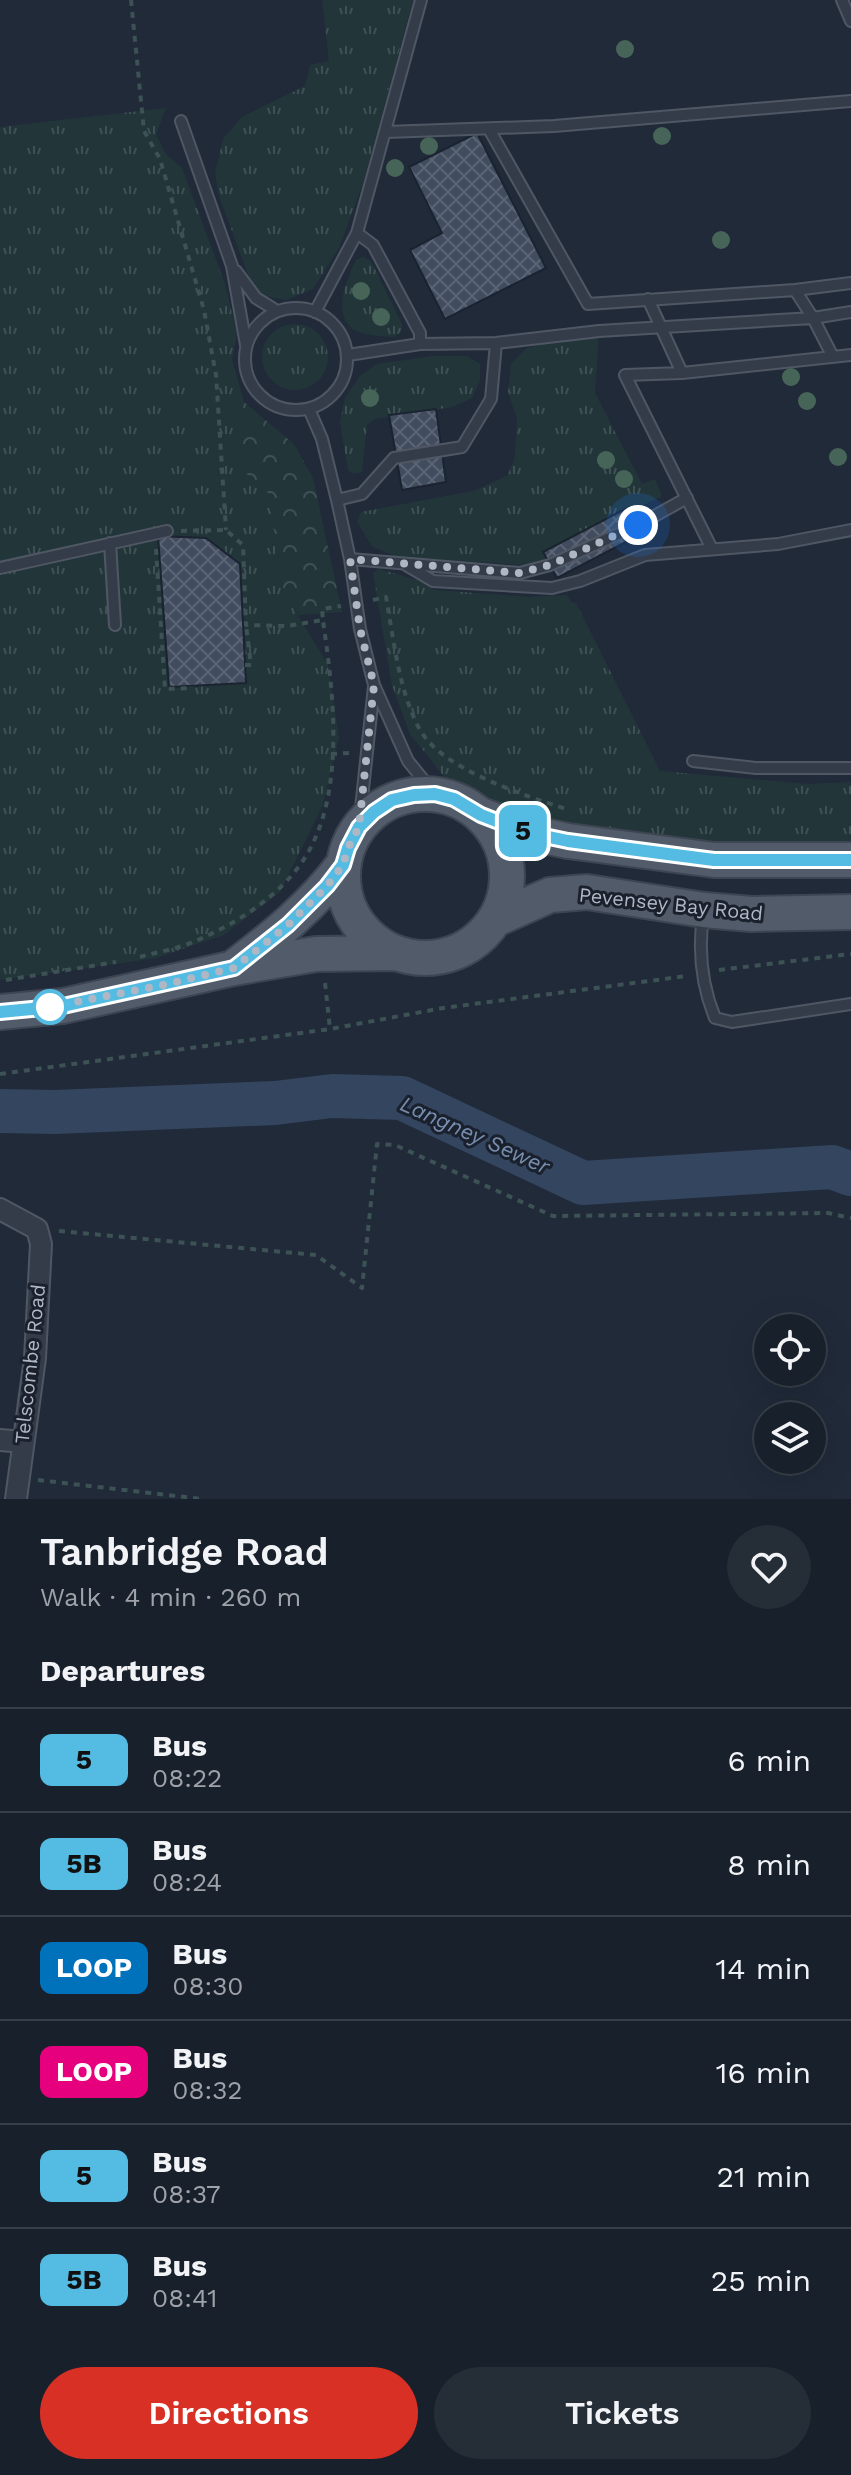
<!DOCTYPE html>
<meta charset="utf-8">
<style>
body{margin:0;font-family:"Work Sans",sans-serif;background:#252d37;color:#f1f3f6;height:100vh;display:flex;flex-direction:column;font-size:30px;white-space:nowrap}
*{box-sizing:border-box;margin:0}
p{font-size:26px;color:#9fa3a9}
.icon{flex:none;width:44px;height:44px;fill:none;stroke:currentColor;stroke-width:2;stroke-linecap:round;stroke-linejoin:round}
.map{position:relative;height:1499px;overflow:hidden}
.panel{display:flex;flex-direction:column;background:#18202b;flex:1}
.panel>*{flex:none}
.badge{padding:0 16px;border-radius:12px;font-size:28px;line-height:52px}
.controls{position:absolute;left:754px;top:1314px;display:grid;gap:16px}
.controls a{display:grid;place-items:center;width:72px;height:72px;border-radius:50%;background:#18202b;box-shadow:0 8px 32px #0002,0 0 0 2px #363e47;font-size:40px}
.you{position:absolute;width:40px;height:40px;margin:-20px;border:6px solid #fff;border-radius:50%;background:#1a73e8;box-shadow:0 0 0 12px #1a73e833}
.map>.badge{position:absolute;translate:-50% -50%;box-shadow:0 0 0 4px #fff}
h2{padding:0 40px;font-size:30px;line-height:72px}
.round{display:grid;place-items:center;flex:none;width:84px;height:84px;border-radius:42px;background:#252d37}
.headline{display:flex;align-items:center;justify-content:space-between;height:136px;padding:0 40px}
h1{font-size:38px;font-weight:600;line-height:60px}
.action{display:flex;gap:16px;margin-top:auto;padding:16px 40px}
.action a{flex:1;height:92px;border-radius:48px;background:#d93025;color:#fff;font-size:32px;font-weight:600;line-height:92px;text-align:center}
.action a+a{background:#252d37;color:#f1f3f6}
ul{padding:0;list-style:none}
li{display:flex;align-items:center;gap:24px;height:104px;padding:0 40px;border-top:2px solid #363e47}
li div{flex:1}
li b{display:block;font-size:30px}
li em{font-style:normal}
li .badge{min-width:88px;font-weight:700;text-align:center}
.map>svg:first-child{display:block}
.grass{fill:url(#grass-tufts)}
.forest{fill:url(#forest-crowns)}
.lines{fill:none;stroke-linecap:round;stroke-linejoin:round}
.river{stroke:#344560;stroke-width:44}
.building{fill:url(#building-cross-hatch);stroke:#1b2330;stroke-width:2}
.service-casing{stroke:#4f5764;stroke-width:14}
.minor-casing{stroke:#4f5764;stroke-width:24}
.primary-casing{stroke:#3d4552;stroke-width:38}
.path{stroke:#3d5254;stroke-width:4;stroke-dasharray:6 6;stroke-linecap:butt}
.service{stroke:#343c49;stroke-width:10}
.minor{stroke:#343c49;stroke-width:20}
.primary{stroke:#525b69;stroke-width:34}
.tree{fill:#466558}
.line-casing{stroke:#fff;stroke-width:18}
.line{stroke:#54bbe2;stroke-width:12}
.walk{stroke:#afb7c5;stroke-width:8;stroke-dasharray:0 14.4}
.stop-dot{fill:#fff;stroke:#54bbe2;stroke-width:4}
.labels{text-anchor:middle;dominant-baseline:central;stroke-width:6;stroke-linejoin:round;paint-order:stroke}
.street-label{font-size:20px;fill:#afb7c5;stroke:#1a212d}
.water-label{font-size:22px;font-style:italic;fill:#768dae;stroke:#1a212d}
</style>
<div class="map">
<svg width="851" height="1499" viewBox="0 0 851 1499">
<defs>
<pattern id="grass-tufts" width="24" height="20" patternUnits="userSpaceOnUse" patternTransform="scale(2)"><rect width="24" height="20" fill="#22363a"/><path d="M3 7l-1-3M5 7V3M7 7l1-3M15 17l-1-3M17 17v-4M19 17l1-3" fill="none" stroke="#405155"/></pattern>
<pattern id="forest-crowns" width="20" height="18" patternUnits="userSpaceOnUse" patternTransform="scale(2)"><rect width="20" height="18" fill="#22363a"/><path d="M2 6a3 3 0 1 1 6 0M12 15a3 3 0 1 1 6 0" fill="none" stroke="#405155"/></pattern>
<pattern id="building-cross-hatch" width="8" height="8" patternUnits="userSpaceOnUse" patternTransform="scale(2)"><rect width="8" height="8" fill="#414d5e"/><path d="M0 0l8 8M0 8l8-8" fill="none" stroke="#5a6474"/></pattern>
</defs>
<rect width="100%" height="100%" fill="#202a39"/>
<path class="grass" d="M322,0H413L362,186L339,248L313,289L286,300L264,296L250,280L219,196L215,173L223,139L242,117L305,86L310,65L329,61Z
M166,108L156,134L165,153L182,168L225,284L237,334L232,359L244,402L236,417L241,469L269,493L282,589L328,665L339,738L322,807L280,892L224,935L156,958L0,980V127Z
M363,257L371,261L402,324V331L394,337C384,336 371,336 362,333C328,321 346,281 356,260Z
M262 357a33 33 0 1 1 66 0a33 33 0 1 1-66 0Z
M599,331L595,393L642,484L655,479L662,496L631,511L628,507L543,552L547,559L525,565L396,557L372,546L357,522L361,512L473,491L507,476L515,457L517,419L508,392L511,364L527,348Z
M434,356H467L480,364V381L472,398L452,407L374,419L367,425L362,472L354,474L348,470L340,422L345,398L360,376L377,364Z
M379,569L417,580L435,590L529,597L567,595L571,602L576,603L660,771L808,784L851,782V844L777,849L615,834L515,810L446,779L410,734L392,685L373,573Z"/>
<path class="forest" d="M244,402L294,444L313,478L342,612L298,615L282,589L269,494L241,469L236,417Z"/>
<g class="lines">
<path class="river" d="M0,1111L55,1112L275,1103L332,1096L402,1098L583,1183L832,1167L851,1174"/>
</g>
<path class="building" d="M477,133L546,268L445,319L410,250L442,233L409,167Z
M436,409L446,482L402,490L389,415Z
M629,507L643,533L557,578L543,552Z
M158,536L206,538L240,564L246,683L169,687Z"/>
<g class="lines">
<g class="service-casing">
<path id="service" d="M842,0L851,21
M181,121L232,266L246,345
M489,129L588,304L795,290L851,283
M386,132L554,126L851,101
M357,233L373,245L420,333V344
M236,271L256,298L277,311
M795,290L813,318L833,357
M648,299L682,373
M245 359a51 51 0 1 1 102 0a51 51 0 1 1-102 0Z
M315,312L357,233L421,0
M348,355L420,344L496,343L599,331L813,318L851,312
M309,409L322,439L337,500L350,559L360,629L374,685L408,761L435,794
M337,500L362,494L394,458L462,447L491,399L496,343
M110,543L115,625
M712,549L625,375L682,373L851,355
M350,559L520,573L550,565L638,525L687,498
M406,565L433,581L552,588L580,581L645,555L778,544L851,530
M0,568L167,531
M693,761L756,768H851
M359,827L374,686
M703,916C698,952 701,984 715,1018L732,1022L851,1004"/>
</g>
<g class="minor-casing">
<path id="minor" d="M0,1209L37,1229L41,1244L35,1358L16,1499
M0,1440L23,1442"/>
</g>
<g class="primary-casing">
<path id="primary" d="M343 876a82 82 0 1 1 164 0a82 82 0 1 1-164 0Z
M481,815L525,832L568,841L714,860H851
M496,919L550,895L587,892L704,910L751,914L851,912
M237,965C276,935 313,905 343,865
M0,1012L63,1006L234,968L316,954L397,953"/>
</g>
<path class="path" d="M131,0L144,131L160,159L204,310L216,375L226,530
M181,531L226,530L243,545L246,625L287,626L323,620L322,609L341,606
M156,549L165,689L191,688V686
M373,600L386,597C394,640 398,688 419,728C440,769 524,795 566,809
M245,665H251L246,625
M331,754L349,753
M140,957C157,952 177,949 193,942C239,923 291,890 313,843C344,779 333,689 323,621
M719,970L851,954
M6,980L116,962
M325,983L330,1029
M0,1074L330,1029L443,1008L687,976
M59,1231L316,1255L362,1288L377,1144L395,1145L553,1216L828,1213L851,1218
M38,1480L202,1499"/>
<use href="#service" class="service"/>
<use href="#minor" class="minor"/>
<use href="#primary" class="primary"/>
</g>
<g class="tree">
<circle cx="625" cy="49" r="9"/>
<circle cx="662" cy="136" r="9"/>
<circle cx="429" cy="146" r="9"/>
<circle cx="395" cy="168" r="9"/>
<circle cx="721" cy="240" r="9"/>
<circle cx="361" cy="291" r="9"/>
<circle cx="381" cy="317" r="9"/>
<circle cx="791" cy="377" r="9"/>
<circle cx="370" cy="398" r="9"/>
<circle cx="807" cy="401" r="9"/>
<circle cx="838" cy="457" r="9"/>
<circle cx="606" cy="460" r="9"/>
<circle cx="624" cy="479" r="9"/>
</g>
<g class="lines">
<g class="line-casing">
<path id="line" d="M0,1012L63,1006L234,968L288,925L327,886L343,865L348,848L359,827L374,812L392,800L414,795L435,794L454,799L481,815L525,832L568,841L714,860H851"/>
</g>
<use href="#line" class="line"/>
<path class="walk" d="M50,1007L163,985L234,968L288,925L327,886L343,865L348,848L359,827L374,685L360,629L350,559L520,573L550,565L638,525"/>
</g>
<circle class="stop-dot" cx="50" cy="1007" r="16"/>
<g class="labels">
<g class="street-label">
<text transform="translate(671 904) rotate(6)">Pevensey Bay Road</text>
<text transform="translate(30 1364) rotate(-84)">Telscombe Road</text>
</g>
<g class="water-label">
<text transform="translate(475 1135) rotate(24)">Langney Sewer</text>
</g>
</g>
</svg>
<div class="controls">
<a><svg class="icon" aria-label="locate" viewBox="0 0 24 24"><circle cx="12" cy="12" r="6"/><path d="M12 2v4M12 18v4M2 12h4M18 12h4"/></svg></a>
<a><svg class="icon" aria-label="layers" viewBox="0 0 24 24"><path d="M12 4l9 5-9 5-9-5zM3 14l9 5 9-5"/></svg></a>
</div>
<div class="you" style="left:638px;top:525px"></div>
<b class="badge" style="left:523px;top:831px;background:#54bbe2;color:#111">5</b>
</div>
<section class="panel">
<div class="headline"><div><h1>Tanbridge Road</h1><p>Walk · 4 min · 260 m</p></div><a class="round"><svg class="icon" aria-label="heart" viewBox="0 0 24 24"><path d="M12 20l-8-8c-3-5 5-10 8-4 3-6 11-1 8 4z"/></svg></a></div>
<h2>Departures</h2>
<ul>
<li><span class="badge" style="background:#54bbe2;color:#111">5</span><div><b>Bus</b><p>08:22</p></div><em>6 min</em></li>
<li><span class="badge" style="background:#54bbe2;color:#111">5B</span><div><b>Bus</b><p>08:24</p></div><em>8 min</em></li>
<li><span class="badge" style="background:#0072bc;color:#fff">LOOP</span><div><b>Bus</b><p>08:30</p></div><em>14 min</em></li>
<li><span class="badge" style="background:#e6007e;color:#fff">LOOP</span><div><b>Bus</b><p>08:32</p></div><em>16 min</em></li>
<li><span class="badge" style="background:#54bbe2;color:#111">5</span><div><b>Bus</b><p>08:37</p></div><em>21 min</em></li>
<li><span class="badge" style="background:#54bbe2;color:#111">5B</span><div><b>Bus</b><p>08:41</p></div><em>25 min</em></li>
</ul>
<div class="action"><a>Directions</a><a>Tickets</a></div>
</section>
